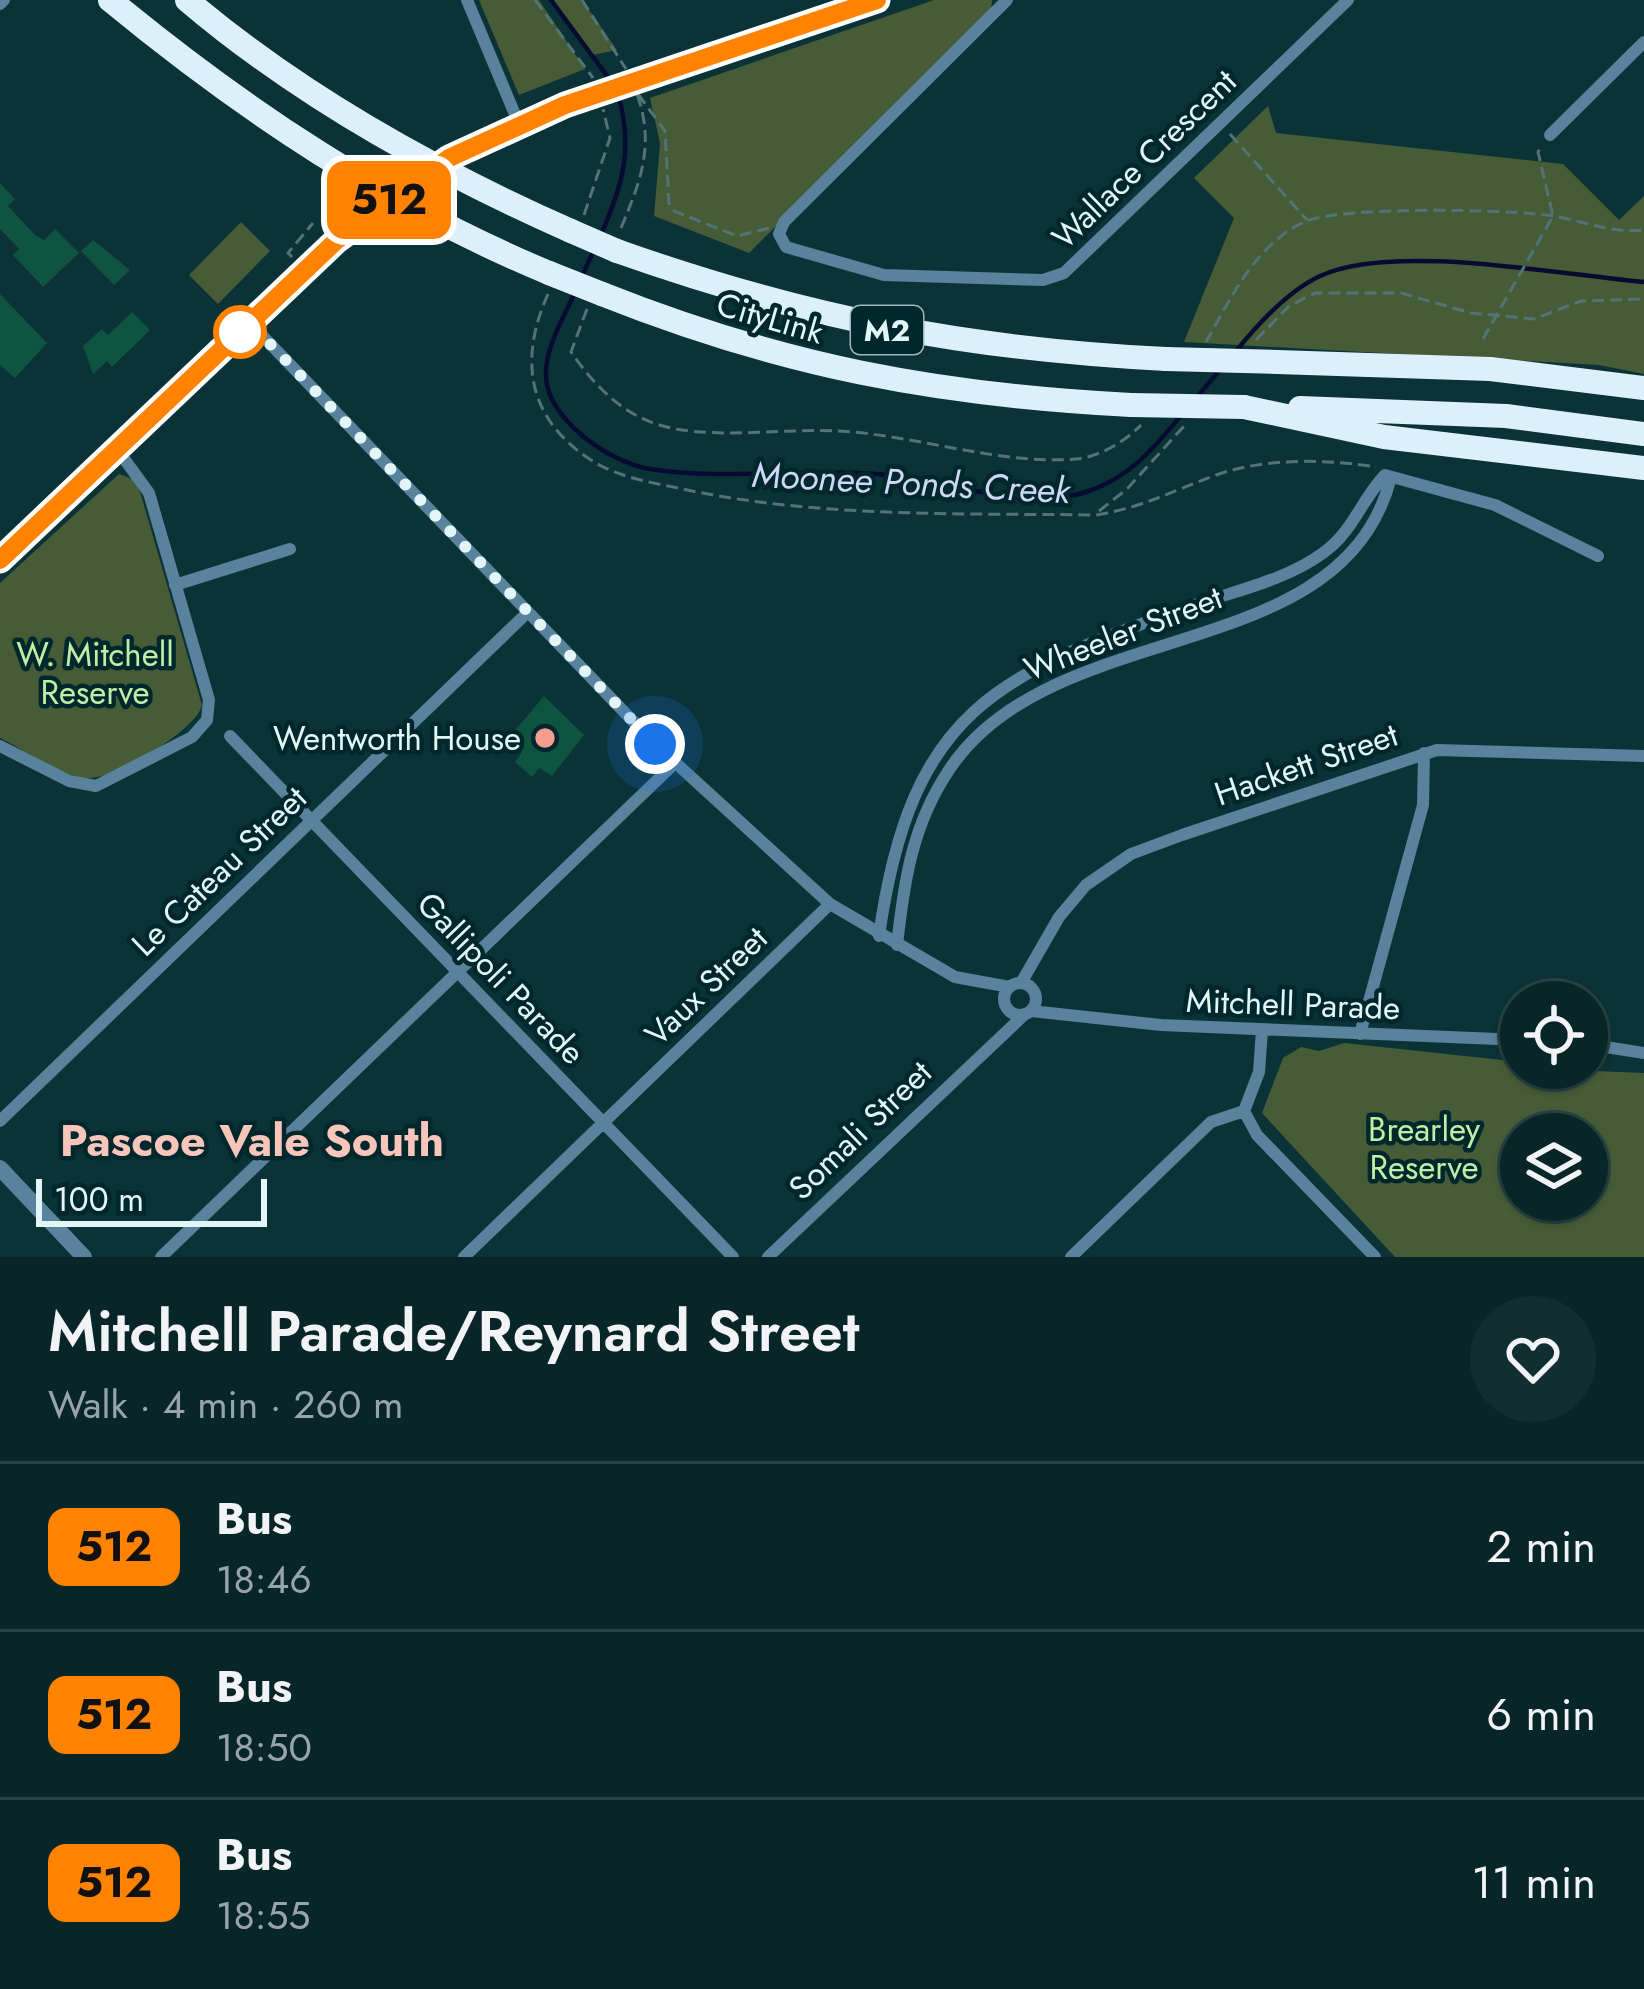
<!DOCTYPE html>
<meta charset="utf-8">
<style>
body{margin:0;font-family:Jost,sans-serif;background:#112e30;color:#f1f3f6;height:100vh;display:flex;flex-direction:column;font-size:45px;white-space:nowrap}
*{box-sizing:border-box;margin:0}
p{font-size:39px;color:#98a5a8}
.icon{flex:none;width:66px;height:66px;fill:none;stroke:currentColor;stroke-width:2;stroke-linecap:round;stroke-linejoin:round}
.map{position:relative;height:1257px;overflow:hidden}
.details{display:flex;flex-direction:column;background:#082628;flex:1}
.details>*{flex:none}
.badge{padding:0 24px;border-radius:18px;font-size:42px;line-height:78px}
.tools{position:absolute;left:1500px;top:981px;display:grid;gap:24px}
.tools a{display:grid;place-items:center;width:108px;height:108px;border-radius:50%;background:#082628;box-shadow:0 3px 9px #0004,0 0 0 3px #294345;font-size:60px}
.scale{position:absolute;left:36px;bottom:30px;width:231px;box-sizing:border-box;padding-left:12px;border:6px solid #e2f6f8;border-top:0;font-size:33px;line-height:42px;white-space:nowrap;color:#e2f6f8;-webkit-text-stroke:9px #00282c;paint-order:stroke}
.you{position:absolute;width:60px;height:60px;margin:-30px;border:9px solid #fff;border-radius:50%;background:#1a73e8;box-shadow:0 0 0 18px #1a73e833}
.map>.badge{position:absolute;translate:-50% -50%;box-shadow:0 0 0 6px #fff}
.round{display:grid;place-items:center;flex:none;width:126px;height:126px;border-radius:63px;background:#112e30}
.head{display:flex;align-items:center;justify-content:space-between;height:204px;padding:0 48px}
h1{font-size:57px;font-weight:600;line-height:90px}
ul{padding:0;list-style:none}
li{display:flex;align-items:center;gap:36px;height:168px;padding:0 48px;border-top:3px solid #294345}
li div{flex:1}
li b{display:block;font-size:45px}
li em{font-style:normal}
li .badge{min-width:132px;font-weight:700;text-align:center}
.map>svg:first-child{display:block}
.green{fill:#465c37;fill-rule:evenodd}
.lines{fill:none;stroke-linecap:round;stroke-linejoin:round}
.stream{stroke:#080b31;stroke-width:4.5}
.building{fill:#0f5440}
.path{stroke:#537477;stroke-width:3;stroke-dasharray:12 6;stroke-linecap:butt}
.minor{stroke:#59829c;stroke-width:12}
.tertiary{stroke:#59829c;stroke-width:16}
.motorway{stroke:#dceffc;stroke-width:24}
.tertiary-bridge{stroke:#59829c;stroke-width:16}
.motorway-bridge{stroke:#dceffc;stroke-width:24}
.line-casing{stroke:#fff;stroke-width:27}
.line{stroke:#ff8200;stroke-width:18}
.walk{stroke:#e2f6f8;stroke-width:12;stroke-dasharray:0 21.6}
.stop-dot{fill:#fff;stroke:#ff8200;stroke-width:6}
.poi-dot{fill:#f59d8e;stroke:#00282c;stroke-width:4.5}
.labels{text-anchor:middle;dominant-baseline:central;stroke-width:9;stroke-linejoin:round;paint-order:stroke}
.shield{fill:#00282c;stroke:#9eb8bb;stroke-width:3}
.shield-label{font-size:30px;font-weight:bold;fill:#e2f6f8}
.street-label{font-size:33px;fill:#e2f6f8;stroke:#00282c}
.park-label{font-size:33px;fill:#c1eda6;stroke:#00282c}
.poi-label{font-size:33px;fill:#e2f6f8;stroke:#00282c;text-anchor:end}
.water-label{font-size:36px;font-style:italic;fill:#ced7f5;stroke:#00282c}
.district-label{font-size:45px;font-weight:bold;fill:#f8c5bb;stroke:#00282c}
</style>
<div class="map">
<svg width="1644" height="1257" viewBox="0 0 1644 1257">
<rect width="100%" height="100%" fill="#0b3236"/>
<path class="green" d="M479,0H539L585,69L519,95Z
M551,0H582L617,50L592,55Z
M934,0H992L991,12L749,253L654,216L660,143L650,98Z
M1268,106L1276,133L1563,164L1619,220L1644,196V374L1599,365L1184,342L1234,218L1194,178Z
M241,222L270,251L218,304L189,275Z
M119,474L135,480L141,495L202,705C197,730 112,781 86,778C59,776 25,750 0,738V583Z
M1344,1043L1521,1062V1068L1644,1073V1257H1395L1262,1113L1283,1058L1301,1047L1319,1051ZM1521,1134H1587V1200H1521Z"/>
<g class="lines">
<path class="stream" d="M551,0L613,84
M602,232C624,182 633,147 618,94
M582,276L595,248
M575,292C564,317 544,349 546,378C549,421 611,463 650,469C727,481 810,467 888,475C951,481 1023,512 1086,492C1130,478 1154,448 1183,413
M1237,350C1258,324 1290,290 1320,276C1392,242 1562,275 1644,282
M1198,396L1218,372"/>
</g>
<path class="building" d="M0,183L15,199L8,206L35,235L44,240L55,229L79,253L43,287L13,255L19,249L0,229Z
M93,240L130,270L114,285L81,251Z
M0,294L47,343L15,378L0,365Z
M132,312L150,330L112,367L107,361L93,374L83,346L102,329L108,335Z
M544,696L584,735L552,776L539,768L532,777L515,762L522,752L507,740Z"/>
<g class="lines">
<path class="path" d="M535,0L593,78
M582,0L626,69
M638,94L665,131L669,203L674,211L737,236L769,228
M1230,134L1307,220
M584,215L610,138L603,109
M621,228C641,180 655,145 637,94
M292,257L288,253L313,223
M548,294C518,361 528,419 591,460C617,477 649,482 678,488C814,518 957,513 1096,515C1145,507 1174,490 1219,474C1267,458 1326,459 1376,467
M587,309L571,352C594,385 622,415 663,426C716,440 783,428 838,431C917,435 997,465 1076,459C1099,457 1126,441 1141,425
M1483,339L1553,216L1538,152L1542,146
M1256,340L1289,306L1315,293H1401L1471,313L1534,319L1581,301L1644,299
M1206,342C1231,298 1255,245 1304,222C1337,206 1513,209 1554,216C1587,222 1609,233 1644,230
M1099,511L1127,489L1185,425"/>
<path class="minor" d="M467,0L519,124
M1007,0L784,222L779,234L786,247L884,275L1043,280L1064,273L1348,0
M0,4L4,0
M1550,135L1644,42
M250,323L655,744L830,904L955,977L1010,987
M175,585L290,549
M230,736L733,1257
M0,746L69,781L96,786L192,737L207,720L209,700L149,493L117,449
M879,936C911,710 995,674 1195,605C1238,590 1286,580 1323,553C1353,532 1361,500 1385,475L1495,505L1598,556
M897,945C904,882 912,825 949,770C1052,613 1343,670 1391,477
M1021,983L1059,917L1086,885L1131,854L1182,835L1437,750L1644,756
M1004 999a16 16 0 1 1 32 0a16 16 0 1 1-32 0Z
M1031,1011L1161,1025L1521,1040
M1360,1034L1423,805L1424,753
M1587,1044L1644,1053
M1244,1111L1257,1135L1375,1257
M0,1121L528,612
M161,1257L675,763
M464,1257L830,904
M768,1257L1024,1015
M1071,1257L1211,1122L1244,1111L1259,1072L1262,1030"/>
<path class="tertiary" d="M658,72L877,0
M491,136L565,105
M0,560L337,240
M0,1168L84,1257"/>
<path class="motorway" d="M110,0C246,112 386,205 549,273
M187,0C301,97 435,171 571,231
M617,251C806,318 966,349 1166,359
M602,294C783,366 937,395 1131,405
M1277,362L1490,369L1644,388
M1244,407L1384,437L1644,468
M1300,408L1506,416L1644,434"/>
<path class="tertiary-bridge" d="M565,105L658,72
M337,240L410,185L491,136"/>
<path class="motorway-bridge" d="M571,231L617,251
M549,273L602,294
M1166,359L1277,362
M1131,405L1244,407"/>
</g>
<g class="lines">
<g class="line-casing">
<path id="line" d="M0,560L337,240L449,158L565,105L877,0"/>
</g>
<use href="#line" class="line"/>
<path class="walk" d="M240,332L250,323L655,744"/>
</g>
<circle class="stop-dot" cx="240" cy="332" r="24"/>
<circle class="poi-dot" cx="545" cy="738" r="12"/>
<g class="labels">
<rect class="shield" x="851" y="306" width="72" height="48" rx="9"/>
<g class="shield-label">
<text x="887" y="330">M2</text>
</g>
<g class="street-label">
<text transform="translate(1144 159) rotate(-44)">Wallace Crescent</text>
<text transform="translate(770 318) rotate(16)">CityLink</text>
<text transform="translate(1123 633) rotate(-21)">Wheeler Street</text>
<text transform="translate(1306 764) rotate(-19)">Hackett Street</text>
<text transform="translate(219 871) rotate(-44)">Le Cateau Street</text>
<text transform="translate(501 978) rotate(46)">Gallipoli Parade</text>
<text transform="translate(706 986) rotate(-44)">Vaux Street</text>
<text transform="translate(1293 1004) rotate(2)">Mitchell Parade</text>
<text transform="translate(860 1130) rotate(-44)">Somali Street</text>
</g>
<g class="park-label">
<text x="95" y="654">W. Mitchell<tspan x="95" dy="38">Reserve</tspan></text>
<text x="1424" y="1129">Brearley<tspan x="1424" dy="38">Reserve</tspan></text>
</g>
<g class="poi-label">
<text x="521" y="738">Wentworth House</text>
</g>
<g class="water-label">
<text transform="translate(911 482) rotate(3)">Moonee Ponds Creek</text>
</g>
<g class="district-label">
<text x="252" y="1140">Pascoe Vale South</text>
</g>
</g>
</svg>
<div class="tools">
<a><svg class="icon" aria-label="locate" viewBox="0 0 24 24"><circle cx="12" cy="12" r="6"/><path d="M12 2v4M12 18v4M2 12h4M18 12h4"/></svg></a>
<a><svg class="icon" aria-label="layers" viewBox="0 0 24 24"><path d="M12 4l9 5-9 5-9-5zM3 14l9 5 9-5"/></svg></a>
</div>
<div class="scale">100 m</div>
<div class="you" style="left:655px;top:744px"></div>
<b class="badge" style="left:389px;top:200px;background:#ff8200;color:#111">512</b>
</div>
<section class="details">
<div class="head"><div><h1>Mitchell Parade/Reynard Street</h1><p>Walk · 4 min · 260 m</p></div><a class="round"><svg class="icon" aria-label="heart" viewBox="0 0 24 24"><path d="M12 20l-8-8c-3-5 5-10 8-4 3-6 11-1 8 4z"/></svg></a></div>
<ul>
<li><span class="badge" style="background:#ff8200;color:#111">512</span><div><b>Bus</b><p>18:46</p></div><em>2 min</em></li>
<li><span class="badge" style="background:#ff8200;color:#111">512</span><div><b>Bus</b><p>18:50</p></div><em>6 min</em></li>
<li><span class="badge" style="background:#ff8200;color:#111">512</span><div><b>Bus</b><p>18:55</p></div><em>11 min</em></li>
</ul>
</section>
